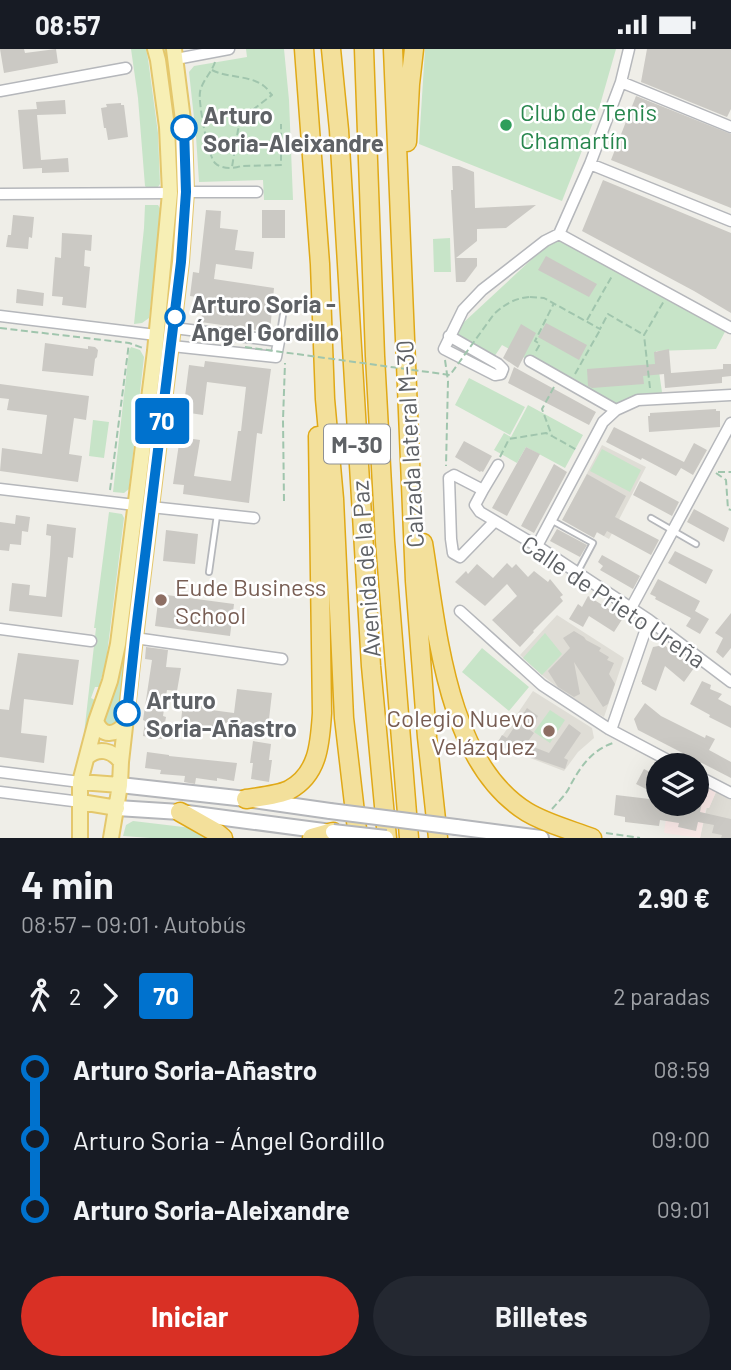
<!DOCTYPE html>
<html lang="es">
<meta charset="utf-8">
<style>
body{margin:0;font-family:Barlow,sans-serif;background:#242831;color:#f1f3f6;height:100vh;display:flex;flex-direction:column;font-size:26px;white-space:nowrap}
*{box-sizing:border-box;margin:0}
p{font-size:23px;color:#9ea1a6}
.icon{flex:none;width:38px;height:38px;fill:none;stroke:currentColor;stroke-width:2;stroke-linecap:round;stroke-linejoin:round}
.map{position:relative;height:789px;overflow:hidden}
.side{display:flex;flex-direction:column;background:#171b24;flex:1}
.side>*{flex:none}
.badge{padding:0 14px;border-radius:5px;font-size:24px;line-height:46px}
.fabs{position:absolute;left:646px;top:704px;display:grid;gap:14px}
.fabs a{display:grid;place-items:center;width:63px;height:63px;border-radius:50%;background:#171b24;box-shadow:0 7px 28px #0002;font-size:35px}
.map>.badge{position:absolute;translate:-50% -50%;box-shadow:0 0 0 4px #fff}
.legs{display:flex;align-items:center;gap:10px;height:77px;padding:0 21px;font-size:23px}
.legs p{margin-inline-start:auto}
.head{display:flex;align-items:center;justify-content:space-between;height:119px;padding:0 21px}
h1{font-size:38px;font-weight:700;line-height:52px}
.button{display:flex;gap:14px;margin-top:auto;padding:14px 21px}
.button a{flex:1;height:80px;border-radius:42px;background:#d93025;color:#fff;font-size:28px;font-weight:700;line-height:80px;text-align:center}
.button a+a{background:#242831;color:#f1f3f6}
ul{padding:0 21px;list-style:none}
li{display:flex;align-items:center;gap:24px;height:70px;font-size:26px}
li i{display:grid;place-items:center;width:10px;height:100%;margin:0 9px;background:currentColor}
li i::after{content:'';width:18px;height:18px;margin:-9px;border:5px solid;border-radius:50%;background:#171b24}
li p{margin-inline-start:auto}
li:first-child i{background:linear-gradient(#0000 50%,currentColor 0)}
li:last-child i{background:linear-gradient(currentColor 50%,#0000 0)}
.status{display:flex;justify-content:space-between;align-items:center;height:49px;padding:0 35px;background:#171b24;direction:ltr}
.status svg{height:19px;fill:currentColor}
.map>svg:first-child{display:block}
.education{fill:#dfddd6}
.medical{fill:#fae9e7}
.green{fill:#c7e4c8}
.building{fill:#cbc9c4}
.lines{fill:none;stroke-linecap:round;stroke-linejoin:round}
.lane-casing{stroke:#b5b7bb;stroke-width:8}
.street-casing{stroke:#b5b7bb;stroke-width:13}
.secondary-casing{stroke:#b4b6ba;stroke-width:18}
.primary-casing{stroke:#e4c76c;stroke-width:18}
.highway-casing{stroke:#e0a917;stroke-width:21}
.path{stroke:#a0c5ad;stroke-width:2;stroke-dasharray:7 3.5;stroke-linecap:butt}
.lane{stroke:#fff;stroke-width:4.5}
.street{stroke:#fff;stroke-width:10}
.secondary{stroke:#fff;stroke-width:14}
.primary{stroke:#f7efb5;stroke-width:14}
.highway{stroke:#f3e09b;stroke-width:18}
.secondary-bridge-casing{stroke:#b4b6ba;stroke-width:18;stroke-linecap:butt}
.path-bridge{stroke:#a0c5ad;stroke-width:2;stroke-dasharray:7 3.5;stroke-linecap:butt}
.secondary-bridge{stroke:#fff;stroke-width:14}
.line-1-casing{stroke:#fff;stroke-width:16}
.line-1{stroke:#0072ce;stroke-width:10}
.leisure-dot{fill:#2e9e5b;stroke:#fff;stroke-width:2.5}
.stop-1-dot{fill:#fff;stroke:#0072ce;stroke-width:3.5}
.education-dot{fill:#8d6e63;stroke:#fff;stroke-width:2.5}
.labels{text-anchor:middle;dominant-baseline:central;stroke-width:5;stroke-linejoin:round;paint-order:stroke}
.shield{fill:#fff;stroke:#8f9194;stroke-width:2}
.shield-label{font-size:23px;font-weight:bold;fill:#5f6266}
.leisure-label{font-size:24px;fill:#27864d;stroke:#fff;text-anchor:start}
.stop-label{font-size:24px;font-weight:bold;fill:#5f6266;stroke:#fff;text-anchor:start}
.street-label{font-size:24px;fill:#5f6266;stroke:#fff}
.education-label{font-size:24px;fill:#785e54;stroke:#fff;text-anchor:start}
</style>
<div class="status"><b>08:57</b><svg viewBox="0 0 49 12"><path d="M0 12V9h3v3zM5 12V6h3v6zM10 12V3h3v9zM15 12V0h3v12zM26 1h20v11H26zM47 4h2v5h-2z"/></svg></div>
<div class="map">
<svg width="731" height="789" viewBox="0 0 731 789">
<rect width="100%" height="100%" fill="#efeee8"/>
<path class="education" d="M602,396L646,418L609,490L565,466Z
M557,566L624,609L604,668L572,650L542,626L520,606Z
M533,642L592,679L594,689L578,703L564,722L496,696Z
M716,743L731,751V789H700L707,758L709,759Z"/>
<path class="medical" d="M697,733L716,743L709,759H706L700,789L664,784L668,754H696Z"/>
<path class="green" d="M131,0H146L148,10L158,84L160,135L158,138L147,139L145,137L138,49Z
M160,0H166L179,103V179L169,272L163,271L173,196L175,137Z
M246,0H284L289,51L293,151H264L263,131L199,133L196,87L189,23L194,17L247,8Z
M425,0H616L600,56L562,152L419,95Z
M145,156H158L161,161L157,206L149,269L142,274L134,275L144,179Z
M559,185L728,277L716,300L656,302L663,350L616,361L502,296L492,311L449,287Z
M450,189L451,223H434L433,190Z
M131,298L140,301L144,308L129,440L124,444L113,443L129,302Z
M159,312L164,313L118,673L107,679L103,672Z
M469,329L525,358L510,386L455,356Z
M528,356L583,386L565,419L526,398L517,414L494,401L504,384L511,388Z
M93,371L109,373L104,409L89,407Z
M602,400L641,421L630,443L590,422Z
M109,463L122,465L124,469L106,613L99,638H95L91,649L95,651L84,685L96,579H94Z
M545,584L562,605L542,626L523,609Z
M482,599L529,638L509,662L462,623Z
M550,661L565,671L550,694L534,683Z
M133,772L192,779L212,789H150L123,787L126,776Z"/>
<path class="building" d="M0,0H24L25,4L56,0L58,14L4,24Z
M647,0H731V60L727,68L641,33Z
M636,47L731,85V159L611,111Z
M65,51L66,65L37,66L41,111L68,109L69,123L42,124V119L23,120L18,61L37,60L36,53Z
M121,54V56H124L128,88L108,91L106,79H104L101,59L107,58L106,55Z
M452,117H459L474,123L475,159L536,156L506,179L477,180V192L456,209H477V217L465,233H456L451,141H453Z
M603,131L731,184V264L694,242L582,182Z
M206,161L221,162L220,179L238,181L235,201L254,203L252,220L216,215L214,230L274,239L270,283L201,273L204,249L190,247L193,223L199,224Z
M262,161H285V189H262Z
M13,166L34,168L32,189L29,188L28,200L6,198L8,186H11Z
M62,184L92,186L91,202L85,201L84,217L90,218L86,259L62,256L63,248L52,247L55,208L61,209Z
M546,207L597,235L589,248L538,221Z
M17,240L44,244L43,257L16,254Z
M546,274L587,296L579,311L538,288Z
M521,275L536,284L518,319L503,309Z
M45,294L88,300V297L95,298L98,301L97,308L95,310L93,327L42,322Z
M669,300L671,324L723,320V315H731V327L722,328V334L665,339L664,325L643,327L644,335L592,339L588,337L587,320L655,315L654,303Z
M205,312L271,320L262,385L257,384L249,454L183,445L184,436L173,435L180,388L200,391L194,427L231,432L238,382H241L246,338L207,333L203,366L183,363L189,316L204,318Z
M514,318L596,363L589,376L508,334Z
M0,335L89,347L86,371L74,369L69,405L82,407L78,433L0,422L2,399L42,405L47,366L7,361L9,350L0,349Z
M716,360V362H720V378L649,383L648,367H650V364Z
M614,378L684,413L694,394L707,401L693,426L681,419L676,427L642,409L641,411L606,393Z
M464,392L492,407L483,423L481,422L480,423L455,408Z
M526,398L540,405L507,467L492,459Z
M554,415L567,423L534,484L521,477Z
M587,425L626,447L615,468L659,491L651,506L607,482L604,487L597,483L594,489L562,471Z
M640,432L679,453L672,467L633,446Z
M694,460L729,479L724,493L687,473Z
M16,466L30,468L28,483L22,482L21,496L10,495L9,502L0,501V473L15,475Z
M47,475L76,479L73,509L68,508L62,568L9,562L12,534L30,536L29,546L46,548L50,506L51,487L46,486Z
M557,480L587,496L580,508L550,492Z
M166,481L198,485L195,515L163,512Z
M675,502L713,521L706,535L668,514Z
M602,506L640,527L633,540L600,521L603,517L598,513Z
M507,514L512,519L516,515L528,528L534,522L548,533L550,530L563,546L560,548L563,552L533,582L534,583L520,598L492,571L517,547L507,535L485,557L455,533L466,522L468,525L477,515L493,529Z
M658,530L700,552L695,562L709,570L700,585L686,577L691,569L655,550L656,548L650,545Z
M159,545L234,555L230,587L155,577Z
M588,547L623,569L614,583L589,567L583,578L569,570L578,555L582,558Z
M731,564V599L723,609L716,603L723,589L715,584Z
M574,582L584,588L586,591L601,599L599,602L609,608L607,611L614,614L609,625L615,635L608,655L603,658L574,613L580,645L574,648L558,638L548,622L570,599L563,589Z
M664,596L694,619L684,633L665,617L656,642L642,635V633H641L653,598Z
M146,598L168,601L166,618L181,619L177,642L167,641L163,667L166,668L162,690L143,687L145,672L143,671L152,611L145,610Z
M18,604L79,611L73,656L24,650L21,684L47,687L44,714L0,708V660L9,661Z
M702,632L711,636L710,640L722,645L718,650L731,657V679L709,668L710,666L690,655Z
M237,640L272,644L268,679L219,673L218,680L195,677V673L181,672L183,654L204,657V660L234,664Z
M645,654L661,667L705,689L706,686L715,690L709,701L731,713V729L638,681L634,670Z
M527,659L538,667L530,681L534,684L526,695L549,704L569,675L581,684L564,709L568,711L565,720L496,696L502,686L507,689Z
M253,692L271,695L269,711H272L269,733L251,730L253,714H250Z
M147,703L169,706V707L237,714L234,732L217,729V732L196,729L195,735L184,733L185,727L160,725L161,721L145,719Z
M644,720L658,727V746L636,735Z
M616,746L658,751V758L670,760L672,754H702L700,763L731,770V789H721L722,786L712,784L714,776L698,773L696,782L678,778L679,774L660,771L659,777L625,773V768L614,766Z"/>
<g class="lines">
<g class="lane-casing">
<path id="lane" d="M279,291L283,266
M651,469L696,495
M551,471L593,494L577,524
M209,523L217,466"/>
</g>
<g class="street-casing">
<path id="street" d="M176,10L229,0
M621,33L731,78
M0,42L126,19
M590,115L731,172
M186,143H257
M0,145L170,144
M559,185L731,279
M0,267L156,286
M449,287L498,315L503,320L501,325L495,326L444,300L463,261L482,241L545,192L559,185L590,115L621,33L629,0
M172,297L276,308L279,292L174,279
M530,312L616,361
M0,440L135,456
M483,441L498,416
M151,458L254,469
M495,472L460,508L453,504L451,490L449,429L454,426L483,441L475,456L480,463L537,497L649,571L731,633
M537,497L603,373L616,361L638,351L731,346
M631,559L731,374
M460,562L542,636L609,680L677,716
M0,580L91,592
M135,589L282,610
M611,681L649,571
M0,723L80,733
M696,726L731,744
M0,743L81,753"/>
</g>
<g class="secondary-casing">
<path id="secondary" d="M120,736L246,750L330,762
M117,759L180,763L331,783
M456,778L541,789"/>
</g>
<g class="primary-casing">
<path id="primary" d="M96,672C102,688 115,687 125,675
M87,708C99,698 112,701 121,713
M80,733L120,736
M81,753L117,759
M80,789V733L96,672L110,632L118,595L155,302L170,144L167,78L158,11L155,0
M111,789L120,736L121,713L135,589L181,213L186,143L184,79L174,0"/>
</g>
<g class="highway-casing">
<path id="highway" d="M304,0L320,215L325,350L334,450L344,669L358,789
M331,0L339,81L371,617L387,789
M364,0L375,307L385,492L409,789
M393,0L415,532L427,688L438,789
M407,93L410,35L414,0
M423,494C437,579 446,713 527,763C547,775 571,781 592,789
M246,750C259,748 279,746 289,741C319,725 320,693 322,664L318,387
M180,763L217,784L223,789
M312,789L333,783"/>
</g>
<path class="path" d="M215,13C212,23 202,32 200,43C198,53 208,107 215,114C221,120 234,120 241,117L281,116V75
M212,21C227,29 250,26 264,37C267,39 269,43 272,46L242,69L238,81L232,118
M530,248L544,249L600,280L608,265L644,286
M587,271L612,227
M0,279L129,294L143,299
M536,302L540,295L535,292L554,254
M445,311L448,332L446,417
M575,325L600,281
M554,338L542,360L552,387L577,401
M650,339L644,286L664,252
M500,408L509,390L546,384L552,387
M718,423H731
M716,424L726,431L728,460L731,461
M110,441L129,294
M284,452L283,371L285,314
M552,760C558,753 566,746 570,737C580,718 592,701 613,694
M606,784L640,789"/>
<use href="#lane" class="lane"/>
<use href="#street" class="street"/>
<use href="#secondary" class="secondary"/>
<use href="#primary" class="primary"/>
<use href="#highway" class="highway"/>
<g class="secondary-bridge-casing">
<path id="secondary-bridge" d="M330,762L456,778
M333,783L386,789"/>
</g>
<path class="path-bridge" d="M245,298L450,326L494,265C505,255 515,249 530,248"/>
<use href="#secondary-bridge" class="secondary-bridge"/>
</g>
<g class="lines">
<g class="line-1-casing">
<path id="line-1" d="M127,664L135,589L181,213L186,143L184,79"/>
</g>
<use href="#line-1" class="line-1"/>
</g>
<circle class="leisure-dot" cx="506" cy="76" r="7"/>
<g class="stop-1-dot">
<circle cx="184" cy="79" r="12"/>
<circle cx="175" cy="268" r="9"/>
<circle cx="127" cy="664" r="12"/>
</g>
<g class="education-dot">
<circle cx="161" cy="551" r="7"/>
<circle cx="549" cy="682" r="7"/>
</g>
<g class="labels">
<rect class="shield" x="324" y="375.5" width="66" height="39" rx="5"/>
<g class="shield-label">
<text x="357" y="395">M-30</text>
</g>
<g class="leisure-label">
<text x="520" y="62">Club de Tenis<tspan x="520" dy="28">Chamartín</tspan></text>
</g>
<g class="stop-label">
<text x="203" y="65">Arturo<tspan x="203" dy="28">Soria-Aleixandre</tspan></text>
<text x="191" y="254">Arturo Soria -<tspan x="191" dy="28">Ángel Gordillo</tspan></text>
<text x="146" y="650">Arturo<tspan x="146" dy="28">Soria-Añastro</tspan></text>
</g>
<g class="street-label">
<text transform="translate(409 395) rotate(-93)">Calzada lateral M-30</text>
<text transform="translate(365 520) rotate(-94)">Avenida de la Paz</text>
<text transform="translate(614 552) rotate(34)">Calle de Prieto Ureña</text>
</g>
<g class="education-label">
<text x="175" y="537">Eude Business<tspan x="175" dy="28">School</tspan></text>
<text x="535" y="668" text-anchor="end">Colegio Nuevo<tspan x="535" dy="28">Velázquez</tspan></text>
</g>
</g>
</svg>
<div class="fabs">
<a><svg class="icon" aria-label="layers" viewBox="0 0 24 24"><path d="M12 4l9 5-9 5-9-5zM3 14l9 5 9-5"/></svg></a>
</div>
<b class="badge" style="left:162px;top:372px;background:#0072ce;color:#fff">70</b>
</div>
<section class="side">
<div class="head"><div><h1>4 min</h1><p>08:57 – 09:01 · Autobús</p></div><b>2.90 €</b></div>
<div class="legs"><svg class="icon" aria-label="walk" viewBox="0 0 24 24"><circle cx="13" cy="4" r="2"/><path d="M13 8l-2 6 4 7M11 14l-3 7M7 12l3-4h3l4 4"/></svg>2<svg class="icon" aria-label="forward" viewBox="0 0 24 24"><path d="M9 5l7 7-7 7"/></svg><b class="badge" style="background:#0072ce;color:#fff">70</b><p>2 paradas</p></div>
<ul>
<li><i style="color:#0072ce"></i><b>Arturo Soria-Añastro</b><p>08:59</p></li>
<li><i style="color:#0072ce"></i><span>Arturo Soria - Ángel Gordillo</span><p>09:00</p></li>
<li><i style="color:#0072ce"></i><b>Arturo Soria-Aleixandre</b><p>09:01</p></li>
</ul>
<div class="button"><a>Iniciar</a><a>Billetes</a></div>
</section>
